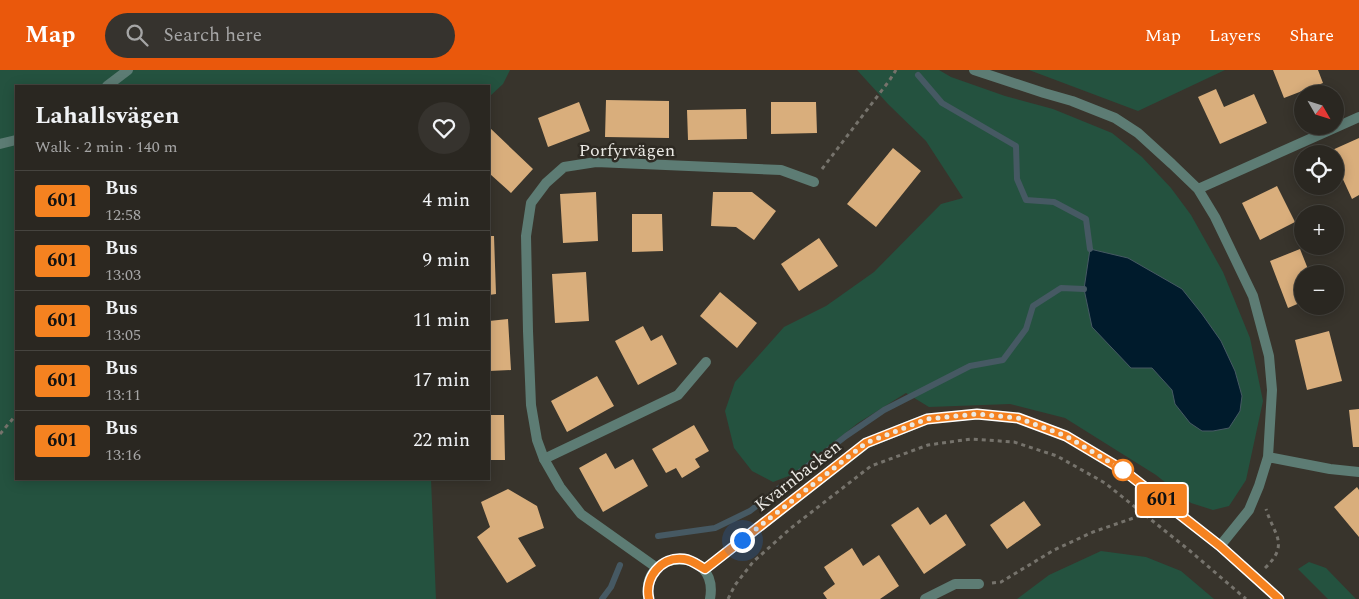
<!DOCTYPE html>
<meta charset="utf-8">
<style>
body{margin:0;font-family:Spectral,serif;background:#36332e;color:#f1f3f6;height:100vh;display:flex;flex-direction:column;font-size:19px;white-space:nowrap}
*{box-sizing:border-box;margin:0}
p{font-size:16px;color:#a5a5a5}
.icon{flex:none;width:28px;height:28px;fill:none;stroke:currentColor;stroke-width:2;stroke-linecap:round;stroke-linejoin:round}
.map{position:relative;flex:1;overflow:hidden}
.details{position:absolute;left:15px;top:15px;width:475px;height:395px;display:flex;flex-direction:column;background:#2a2721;border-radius:0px;box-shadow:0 2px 12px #0003,0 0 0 1px #46443f}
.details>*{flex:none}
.badge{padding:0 10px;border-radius:4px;font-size:18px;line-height:32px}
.needle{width:32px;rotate:129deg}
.buttons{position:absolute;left:1294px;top:15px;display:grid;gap:10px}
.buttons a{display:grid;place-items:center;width:50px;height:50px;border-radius:50%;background:#2a2721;box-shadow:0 2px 12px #0003,0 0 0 1px #46443f;font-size:25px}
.you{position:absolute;width:25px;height:25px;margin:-12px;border:4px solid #fff;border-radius:50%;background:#1a73e8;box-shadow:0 0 0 8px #1a73e833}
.map>.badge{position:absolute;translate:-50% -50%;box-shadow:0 0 0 2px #fff}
.round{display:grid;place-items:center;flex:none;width:52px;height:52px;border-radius:26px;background:#36332e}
.head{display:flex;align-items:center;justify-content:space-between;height:85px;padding:0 20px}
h1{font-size:24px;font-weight:700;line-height:38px}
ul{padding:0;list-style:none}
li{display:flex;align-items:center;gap:15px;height:60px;padding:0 20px;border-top:1px solid #46443f}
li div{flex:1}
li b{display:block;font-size:19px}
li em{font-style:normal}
li .badge{min-width:55px;font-weight:700;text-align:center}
header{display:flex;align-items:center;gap:30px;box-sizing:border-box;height:70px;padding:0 25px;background:#ea580c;color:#fff}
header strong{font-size:24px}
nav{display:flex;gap:28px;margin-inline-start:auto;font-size:18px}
.search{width:350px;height:45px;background:#36332e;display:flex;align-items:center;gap:12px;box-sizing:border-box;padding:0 18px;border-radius:28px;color:#a5a5a5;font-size:19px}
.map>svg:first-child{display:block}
.green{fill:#24523f}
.water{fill:#001b2c;stroke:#465963}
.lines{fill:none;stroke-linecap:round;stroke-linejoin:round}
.stream{stroke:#465963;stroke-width:6}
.building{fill:#d9ae7c}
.path{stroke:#76736c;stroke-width:3;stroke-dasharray:4 4;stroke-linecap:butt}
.service{stroke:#5d7c74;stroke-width:10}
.minor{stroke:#5d7c74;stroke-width:10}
.tertiary{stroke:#5d7c74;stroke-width:10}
.line-casing{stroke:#fff;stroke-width:11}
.line{stroke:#f58220;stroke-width:8}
.walk{stroke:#ebe9e4;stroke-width:5;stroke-dasharray:0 9}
.stop-dot{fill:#fff;stroke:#f58220;stroke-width:2.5}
.labels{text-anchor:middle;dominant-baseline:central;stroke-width:5;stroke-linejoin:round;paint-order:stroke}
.street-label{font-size:18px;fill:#ebe9e4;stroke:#2e2a23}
</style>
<header>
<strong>Map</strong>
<div class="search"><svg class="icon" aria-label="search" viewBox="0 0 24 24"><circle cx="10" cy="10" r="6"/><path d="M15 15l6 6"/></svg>Search here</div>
<nav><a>Map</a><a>Layers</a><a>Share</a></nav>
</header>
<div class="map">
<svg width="1359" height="529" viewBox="0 0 1359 529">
<rect width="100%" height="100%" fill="#38342c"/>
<path class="green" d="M0,0H510L503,14L489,27V16H16V409H431L436,529H0Z
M857,0H939L951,7L1005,26L1053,39L1112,63L1142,87L1171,118L1191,145L1223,202L1250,268L1263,331L1246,410L1229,436L1213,440L1191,433L1156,405L1065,348L1010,334L929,337L906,323L858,353L794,404L773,412L752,401L734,378L725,341L735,312L784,257L826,236L874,202L941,134L963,128L926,71L888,34Z
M1029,0H1225L1138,41Z
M1101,481L1146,487L1181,501L1214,529H1017L1049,505Z
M1309,492L1326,498L1356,529H1328L1298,499Z"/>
<path class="water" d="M1090,179L1128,188L1182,219L1202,244L1221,271L1235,301L1242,326L1240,341L1229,358L1213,361H1202L1190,353L1175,334L1172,320L1152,298H1131L1092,257L1084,219Z"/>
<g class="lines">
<path class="stream" d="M918,5L942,33L1016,76L1017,109L1026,130L1054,132L1086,149L1090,179
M658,466L715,458L750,441L846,366L884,340L970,296L1003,290L1026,259L1033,236L1061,218L1084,219
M602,529L611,517L620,495"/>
</g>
<path class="building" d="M1273,0H1318L1323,13L1284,28Z
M1216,19L1224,37L1254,24L1267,53L1220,74L1198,27Z
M606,30L669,31V68L605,67Z
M579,32L590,61L548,77L538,48Z
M771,32H816L817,63L771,64Z
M746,39L747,69L688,70L687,40Z
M489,57L533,99L511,123L490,104L489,105Z
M1359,68V125L1352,129L1335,92V84H1331L1330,81Z
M893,78L921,101L876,157L847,134Z
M1277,116L1295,152L1260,170L1242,133Z
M596,122L598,171L563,173L560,124Z
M713,122H752L776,141L754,170L736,157L711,156Z
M632,144H662L663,181L632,182Z
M489,166H494L496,224L489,225Z
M819,168L838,196L799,221L781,194Z
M1300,179L1310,204H1302V232L1288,238L1270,191Z
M586,202L589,251L555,253L552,204Z
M720,222L757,253L737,278L700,246Z
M508,249L511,300L489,301V251Z
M643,256L651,271L662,265L677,294L638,315L615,271Z
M1329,261L1342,311L1307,320L1295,270Z
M597,306L614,336L567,362L551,331Z
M1359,339V377H1353L1349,340Z
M489,345H504L505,390H489Z
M694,355L709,381L695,389L700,397L682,408L676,398L666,403L652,379Z
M606,383L615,399L633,389L648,416L603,442L579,398Z
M1357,417L1359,420V467L1334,437Z
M508,419L537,436L544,458L518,468L536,496L507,513L477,467L490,457L481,432Z
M1024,431L1041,455L1007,479L990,455Z
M918,437L930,455L946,444L966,475L924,504L891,455Z
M852,478L863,496L879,485L899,516L880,529H827L823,523L835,514L824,497Z"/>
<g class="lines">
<path class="path" d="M822,99L889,11L896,0
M0,364L16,345
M1265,498C1290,474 1274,465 1266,439
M992,513L1001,512L1054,480L1093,462L1145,444
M728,529L735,515L753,492L791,458L871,396L928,375L971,369L1014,372L1057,386L1105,413L1189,480L1246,529"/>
<path class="service" d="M544,389L678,325L706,292"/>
<path class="minor" d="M974,0L1044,23L1072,31L1115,48L1138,63L1172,94L1198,119L1215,147L1253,226L1269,286L1272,320L1268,387L1259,416L1249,440L1220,476
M107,16L128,0
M0,74L16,70
M1198,119L1359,47
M1268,387L1330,399L1359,402
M657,498L581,444L560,417L544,389L537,370L531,335L528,261L526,166L531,133L546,113L564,97L596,92L781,100L814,112
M925,529L955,514H979"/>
<path class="tertiary" d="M705,499L867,373L927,349L977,344L1018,348L1066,366L1123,400L1220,476L1279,529
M649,529C637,479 720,474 710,529"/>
</g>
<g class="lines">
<g class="line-casing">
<path id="line" d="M649,529C644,508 661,486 684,489C692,490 698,495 705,499L866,373L927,349L977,344L1018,348L1066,366L1123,400L1220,476L1279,529"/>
</g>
<use href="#line" class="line"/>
<path class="walk" d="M742,470L866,373L927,349L977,344L1018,348L1066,366L1123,400"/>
</g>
<circle class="stop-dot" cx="1123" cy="400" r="10"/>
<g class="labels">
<g class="street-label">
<text x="627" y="80">Porfyrvägen</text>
<text transform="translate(798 406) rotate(-38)">Kvarnbacken</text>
</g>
</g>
</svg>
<div class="buttons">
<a><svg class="needle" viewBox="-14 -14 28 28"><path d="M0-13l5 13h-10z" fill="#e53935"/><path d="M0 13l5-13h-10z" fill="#a5a5a5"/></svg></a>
<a><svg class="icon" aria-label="locate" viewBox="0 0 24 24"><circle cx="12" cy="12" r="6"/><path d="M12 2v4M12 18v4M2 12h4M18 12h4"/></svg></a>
<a>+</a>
<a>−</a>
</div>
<div class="you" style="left:742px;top:470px"></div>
<b class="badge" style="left:1162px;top:430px;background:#f58220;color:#111">601</b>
<section class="details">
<div class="head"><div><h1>Lahallsvägen</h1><p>Walk · 2 min · 140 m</p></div><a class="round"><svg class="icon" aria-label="heart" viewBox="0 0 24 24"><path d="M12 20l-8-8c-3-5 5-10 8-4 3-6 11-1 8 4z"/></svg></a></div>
<ul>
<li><span class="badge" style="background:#f58220;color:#111">601</span><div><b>Bus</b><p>12:58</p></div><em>4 min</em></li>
<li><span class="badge" style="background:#f58220;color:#111">601</span><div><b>Bus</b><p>13:03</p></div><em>9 min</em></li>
<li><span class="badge" style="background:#f58220;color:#111">601</span><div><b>Bus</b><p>13:05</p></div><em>11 min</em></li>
<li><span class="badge" style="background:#f58220;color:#111">601</span><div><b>Bus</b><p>13:11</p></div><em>17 min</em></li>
<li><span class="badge" style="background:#f58220;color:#111">601</span><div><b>Bus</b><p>13:16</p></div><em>22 min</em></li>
</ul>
</section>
</div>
